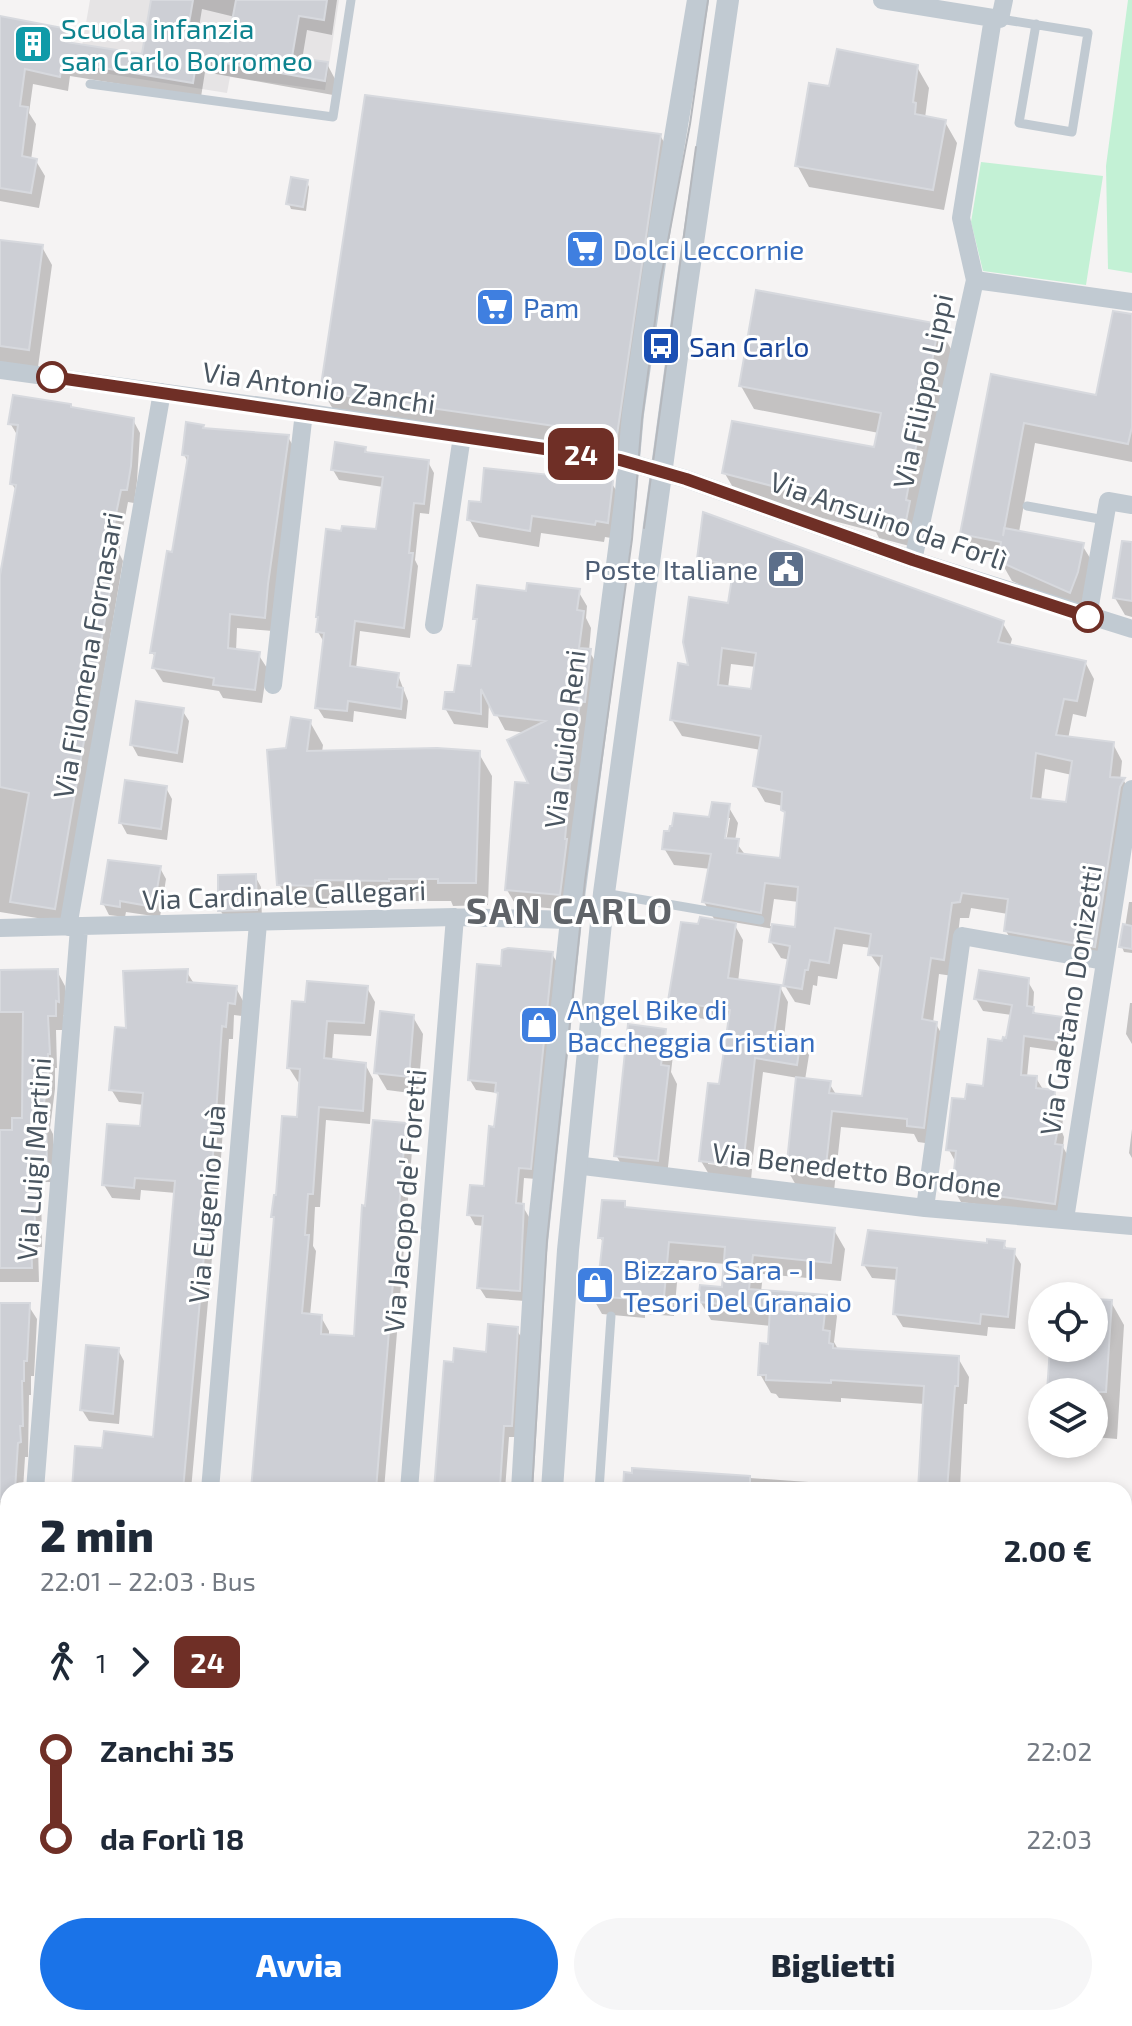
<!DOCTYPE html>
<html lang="it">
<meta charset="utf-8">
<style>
body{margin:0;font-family:"Exo 2",sans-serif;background:#f6f6f7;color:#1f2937;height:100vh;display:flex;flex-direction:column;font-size:30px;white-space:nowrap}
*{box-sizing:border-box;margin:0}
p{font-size:26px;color:#747a83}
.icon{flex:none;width:44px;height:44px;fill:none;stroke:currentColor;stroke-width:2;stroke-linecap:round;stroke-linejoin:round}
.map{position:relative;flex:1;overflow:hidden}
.sheet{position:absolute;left:0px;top:1482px;width:1132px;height:544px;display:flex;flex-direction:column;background:#fff;border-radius:24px 24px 0 0;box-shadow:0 4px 12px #0003}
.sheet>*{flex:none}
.badge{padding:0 16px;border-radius:12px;font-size:28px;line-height:52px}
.controls{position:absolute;left:1028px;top:1282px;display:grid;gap:16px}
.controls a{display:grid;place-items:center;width:80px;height:80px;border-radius:50%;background:#fff;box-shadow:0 4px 12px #0003;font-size:40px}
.map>.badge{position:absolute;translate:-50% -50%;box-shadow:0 0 0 4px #fff}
.legs{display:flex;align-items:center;gap:12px;height:88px;padding:0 40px;font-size:26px}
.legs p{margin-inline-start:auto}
.head{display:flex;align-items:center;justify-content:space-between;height:136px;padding:0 40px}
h1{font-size:44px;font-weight:800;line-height:60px}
.cta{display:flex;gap:16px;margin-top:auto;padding:16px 40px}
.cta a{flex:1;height:92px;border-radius:48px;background:#1a73e8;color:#fff;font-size:32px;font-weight:800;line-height:92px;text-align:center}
.cta a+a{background:#f6f6f7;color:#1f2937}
ul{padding:0 40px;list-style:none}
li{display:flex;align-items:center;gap:28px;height:88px;font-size:30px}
li i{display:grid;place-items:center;width:12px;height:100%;margin:0 10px;background:currentColor}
li i::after{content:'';width:20px;height:20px;margin:-10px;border:6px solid;border-radius:50%;background:#fff}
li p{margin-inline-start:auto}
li:first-child i{background:linear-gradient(#0000 50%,currentColor 0)}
li:last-child i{background:linear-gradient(currentColor 50%,#0000 0)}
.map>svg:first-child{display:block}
.education{fill:#e6e4e5}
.green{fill:#c3f1d5}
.shadow{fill:#0003;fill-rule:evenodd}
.building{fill:#cdcfd5;stroke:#d7d9de;stroke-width:2;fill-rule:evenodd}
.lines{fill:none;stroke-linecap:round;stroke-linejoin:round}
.service{stroke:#c1cad2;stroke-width:9}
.minor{stroke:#c1cad2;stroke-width:18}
.tertiary{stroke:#c1cad2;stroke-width:22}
.tram{stroke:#b5b8bd;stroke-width:2}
.line-1-casing{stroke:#fff;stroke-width:18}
.line-1{stroke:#6f2f26;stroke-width:12}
.stop-1-dot{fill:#fff;stroke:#6f2f26;stroke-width:4}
.labels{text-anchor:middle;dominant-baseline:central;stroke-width:6;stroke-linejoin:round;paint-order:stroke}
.culture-label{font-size:28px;fill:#0d838f;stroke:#fff;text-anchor:start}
.shop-label{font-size:28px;fill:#366cbe;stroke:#fff;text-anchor:start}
.transit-label{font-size:28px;fill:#164399;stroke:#fff;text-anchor:start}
.street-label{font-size:28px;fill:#4a5661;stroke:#fff}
.service-label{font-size:28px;fill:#4e5e75;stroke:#fff;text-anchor:end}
.district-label{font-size:36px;font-weight:bold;letter-spacing:2px;fill:#5f6368;stroke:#fff}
</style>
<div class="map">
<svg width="1132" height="2026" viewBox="0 0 1132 2026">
<rect width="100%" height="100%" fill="#f5f3f3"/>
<path class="education" d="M90,0H339L325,90L230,77L227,93L78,69Z"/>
<path class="green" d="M1128,0H1132V273L1108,269L1106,166Z
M981,162L1103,176L1086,285L983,271L971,222Z
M0,1533L8,1534V1719L0,1673Z
M969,2018H1063L1070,2026H967Z"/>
<path class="shadow" d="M153,0H337L332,35L307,30L302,60L327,64L335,79L333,95L205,72L201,97L70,76L68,91L33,84L29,113L36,124L31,160L36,161L45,176L39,208L0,201V19L66,31L74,45L144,56ZM202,9L235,17L230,45L197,39Z
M917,67L929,88L925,118L945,122L957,143L944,210L809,187L797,165L831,89Z
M660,135L670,153L626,452L333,409L323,392Z
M307,182L309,187L306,211L291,209L289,204Z
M0,242L42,247L52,265L38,367L0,362Z
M1132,315V462L1035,443L1019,532L1082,545L1095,566L1082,613L1012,581L1000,560L974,554L962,533L992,377L1098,397Z
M938,326L951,349L917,548L879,538L876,532L738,496L724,472L876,450L879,433L754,409L741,386Z
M72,409L133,420L140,433L137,481L134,503L128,502L122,533L119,553L123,561L62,922L0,912V577L17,492L12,484L19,438L10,423Z
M202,426L204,430L288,437L296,451L273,631L237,628L236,651L258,654L267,668L262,703L223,698L219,691L163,682L154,668L156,659L152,652L174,554L188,463L184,454Z
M365,448L368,454L428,462L434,473L429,514L420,513L415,560L418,566L410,638L360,631L356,669L398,675L408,701L406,719L354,711L353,722L324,718L317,707L325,644L318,632V617L378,531L383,487L339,480L333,470Z
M611,482L622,500L617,539L605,537L604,542L541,533L539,547L479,537L469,519L482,504Z
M705,515L1002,622L1012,639L1010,646L1085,662L1094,679L1086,717L1073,714L1068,739L1113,744L1122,761L1120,781H1124L1132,795L1104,963L1015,947L1006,931L1008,914L971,908L969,918H960L953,976L939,974L933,1023L936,1024L945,1040L932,1144L918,1142L914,1134L841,1127L834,1191L797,1187L788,1171L798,1078L763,1072L752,1165L708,1160V1164L752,1169L751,1180L710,1176L701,1161L721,1086L731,1023L679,1015L670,1000L700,927L716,922L704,902L711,869L674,865L664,848L728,806L738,823L735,841L746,856L782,860L787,817L783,806L765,802L755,785L761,750L682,736L672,720L691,667L730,606L734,579L709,575L699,558ZM731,664L756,667L753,691L728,688ZM1045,769L1072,775L1068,804L1041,801ZM726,818H730L725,848L721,847ZM774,899L799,902L797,930L770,926ZM733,922L774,929L771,942L781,958L790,960L785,986L795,1002L810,1005L813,985L817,986L818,976L837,979L843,944L871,948L870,954L882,971L863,1098L837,1096L829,1083L805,1080L809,1055L800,1040L784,1038L788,1002L780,987L738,982L743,940Z
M1132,560V617L1125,615L1115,598Z
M578,591L587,606L586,618L591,628L589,651L598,666L568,910L516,905L507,890L532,785L527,733L505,730L489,700L488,728L454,724L445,708L473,669L478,624L475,618L528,593Z
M182,710L189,721L183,763L138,756L132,745Z
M310,722L323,745L322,752H478L492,776L488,905L453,906L451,901H401V904L327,902V908L292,907L279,884L288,750Z
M166,788L172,799L167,840L127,834L121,823Z
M160,868L166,879L160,917L126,912L125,917L109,915L103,903Z
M255,876L261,887L262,921H227L220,910Z
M1129,902H1132V953L1124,952L1122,947Z
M552,954L558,964L536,1179L524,1178L522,1205L529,1217L525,1301L486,1298L479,1287L484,1226L475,1225L469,1214L486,1189L500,1097L497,1093L476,1090L470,1080L503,968Z
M57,971L65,986L66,1015H63V1030H56L57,1068H55V1089L50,1128L53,1134L54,1182H41L42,1247H38L39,1282H0V972Z
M186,971L195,985L236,988L243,1001L242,1016L234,1015L233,1039H229L221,1158L191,1490H74L104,1450L155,1439L176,1193L141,1190L140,1200L112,1198L104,1185L142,1128L144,1105L119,1102L111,1089L128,1031Z
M1027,980L1034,992L1033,1010L1036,1014L1069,1020L1076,1032L1073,1053L1030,1047L1027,1077L1036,1078L1044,1091L1054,1092L1061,1104L1060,1112L1063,1117L1062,1132L1064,1137L1063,1147L1069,1158L1061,1215L961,1202L954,1190L955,1161L949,1150L967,1102L985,1088L1004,1043L1008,1040L1012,1015L983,1011L976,999Z
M367,988L375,1002L371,1036L334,1034L332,1061L365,1064L373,1079L370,1124L326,1120L320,1207H315L313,1246L316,1251L310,1316L321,1317L329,1331V1337L356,1338L367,1208L405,1125L413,1139L384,1490H253L276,1221L273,1216L299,1119L301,1082H298L289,1068L307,1004Z
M1130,1003H1132V1044L1126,1034Z
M413,1017L423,1034L418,1094L387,1090L377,1073Z
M664,1031L674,1047L671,1072L677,1084L667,1176L625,1171L616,1155Z
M1132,1129V1158L1129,1153Z
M624,1203L628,1210L834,1230L845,1249L841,1281L763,1274L761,1292L826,1297L837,1316L834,1342L839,1351L958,1358L969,1377L967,1404H964L960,1490H920L925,1404L841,1398V1402L779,1398L776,1394L771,1393L760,1374L770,1346L771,1326L711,1320L700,1301L724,1289L726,1264L679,1260L674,1316L645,1314V1318L602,1314L591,1295L601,1275L604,1244L600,1237Z
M1003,1242L1008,1251H1013L1021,1264L1015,1329L988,1327L987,1336L903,1327L895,1314L898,1280L872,1278L864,1265Z
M1094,1301L1111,1302L1124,1325L1117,1439L1094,1437V1392H1049L1052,1348H1094Z
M0,1305H28L37,1319L34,1376H31V1395H29L28,1457H25L23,1490H8V1527L0,1526Z
M516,1329L523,1340L517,1437H509L505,1490H436L487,1355Z
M118,1350L124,1361L119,1424L89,1421L82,1410Z
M634,1470L866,1486L868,1490H625Z
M1124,1596L1132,1597V1687L1124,1686Z
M1124,1714H1132V1785H1124Z
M0,1848L5,1857L3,1875L0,1874Z
M0,1922L8,1923V1955L0,1954Z
M1124,1949L1132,1952L1130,1995L1124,1993Z
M0,1985L8,1986V2018H148L147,2026H0Z
M181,2018H235L238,2026H243H180Z
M332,2018H394L393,2026H331Z
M730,2018H830L829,2026H729Z
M895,2018H947L952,2025L893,2026Z"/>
<path class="building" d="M151,0H193L187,35L228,42L236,0H327L324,20L299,16L292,57L328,62L325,81L197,58L193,83L62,61L60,77L25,69L20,106L28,107L22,156L37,159L31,193L0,188V16L68,29L66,42L142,54Z
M837,49L918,65L913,102L916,103L915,114L946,120L933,190L795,166L809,83L829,86Z
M365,95L661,134L617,435L320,392Z
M291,177L308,180L303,207L286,204Z
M0,240L43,245L29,350L0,346Z
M756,290L939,324L906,500L910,501L905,526L864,515L865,510L722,473L732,421L874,447L881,413L739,386Z
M1113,311L1132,314V427L1128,444L1024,423L1003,536L1004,528L1084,543L1078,572L1070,593L998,561L1001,542L960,534L991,374L1096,395Z
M13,395L71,404V407L134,418L131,466L127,490H121L115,519L111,545L117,546L113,573L55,909L10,902L29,793L0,787V575L16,485L10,484L18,425L8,424Z
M186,422L204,425L203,428L289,435L268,584L265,618L230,614L228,648L260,652L255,690L213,685L214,678L152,668L155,653H150L167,551L172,552L188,456L182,455Z
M335,442L366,447L365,452L429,460L424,504L414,503L409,553H413L404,628L355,621L350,666L399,673L397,687L403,688L401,709L348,701L347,711L315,708L324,633L316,632L318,617H316L326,529L341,531L342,526L376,529L383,477L331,470Z
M484,468L559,476V469L609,476L613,481L608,523L596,521L595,525L532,516L530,531L467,520L469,501L481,502Z
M703,512L1004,621L998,642L1086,661L1077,701L1064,699L1056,735L1114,742L1110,777L1125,778L1120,787L1095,947L1004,931L1008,899L962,893L960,902L952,903L944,960L931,958L922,1019L937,1022L924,1128L907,1126V1119L832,1111L825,1175L786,1171L796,1077L831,1081L829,1093L862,1096L882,956L868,955L871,934L835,928L829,963L810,960L808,970H805L802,989L783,986L790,946L769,942L772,924L795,927L798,887L765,883L761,913L702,902L711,854L662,849L664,831H669L670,826H672L674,813L709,817L712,802L730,804L725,838L739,839L737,853L780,858L785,812L781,810L782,792L753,786L761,736L670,720L678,663L688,665L683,642L689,597L728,603L734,565L697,559ZM722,648L756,653L751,689L718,685ZM1036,753L1072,761L1066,802L1031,798Z
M1122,541L1132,542V601L1113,598Z
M527,583L580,589L577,610L584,611L579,648L591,649L585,702H580L572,764L565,839H567L560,895L505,890L515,782L528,783L507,740L545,721L494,715L481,689V714L443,709L445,692H454L458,665L471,666L477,619H473L477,585L526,591Z
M136,701L184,708L177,753L130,745Z
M291,717L311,720L307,751L437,748L480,751L476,883H438V879H389V881L315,880V886L277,885L267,750L286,748Z
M125,780L167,786L161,829L119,823Z
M108,860L161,866L154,907L120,901V907L101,904Z
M256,874L257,910L218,911V875Z
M700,917L736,923L728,978L781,985L774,1034L801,1038L797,1065L755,1058L743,1166L699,1161L708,1083L719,1084L730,1010L668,1001L681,922L698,924Z
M1123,924L1132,926V949L1119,947Z
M508,948L553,952L531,1169L519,1168L516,1203L524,1204L520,1291L477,1288L483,1216L467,1215L470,1185L484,1186L489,1126L494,1127L498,1093L495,1092L496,1083L468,1080L477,964L501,966L502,950Z
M58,969L59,1002L56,1001V1016H48L50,1054H48V1074L42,1118H46L47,1168H34L35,1233H31L32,1268H0V1130H12V1118H22L23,1012H0V970Z
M188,969L187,982L237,986L235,1004L228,1003L226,1027L222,1026L214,1143L183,1490H72L75,1446L102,1448L104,1431L153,1437L175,1181L135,1178L134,1188L102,1185L107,1124L140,1126L143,1093L109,1090L115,1027L126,1028L123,971Z
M979,970L1029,978L1027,1006L1034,1007L1033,1013L1071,1018L1067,1042L1024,1036L1021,1075L1037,1076L1036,1088L1055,1090L1054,1103H1058L1056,1122L1059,1123L1055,1144L1063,1145L1055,1204L952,1190L956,1151L946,1150L952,1098L965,1099L967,1084L983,1086L988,1039L1002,1041L1003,1037L1006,1038L1012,1005L974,999Z
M307,981L368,986L364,1023L327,1021L324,1058L366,1063L363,1111L319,1107L313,1194H308L305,1235H309L302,1313L322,1315L321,1334L354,1336L362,1205L365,1206L373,1120L406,1123L376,1490H332L287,1485L286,1490H251L274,1217H271L274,1195H276L282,1116L297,1117L300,1069L287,1068L292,1001L305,1002Z
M380,1011L414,1015L409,1077L374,1073Z
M628,1024L666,1029L661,1065L669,1066L658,1161L614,1156Z
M602,1200L625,1201V1207L835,1228L831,1263L753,1255L749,1289L827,1295L823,1330L830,1331L829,1343L833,1344V1348L959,1356L958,1386H955L947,1490H918L924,1386L831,1380V1383L766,1380V1375H758L760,1343L768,1344L770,1308L698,1302L700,1285L722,1287L725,1247L669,1242L664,1297L635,1296V1299L589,1296L591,1272L599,1273L603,1238H598Z
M868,1230L987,1243V1239L1005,1241L1004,1248L1015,1249L1008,1317L981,1314L980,1324L893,1314L897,1268L862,1265Z
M1094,1299L1112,1300L1106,1392H1047L1050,1348H1094Z
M0,1303H30L27,1361H24V1381H22L23,1426H20L21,1442L18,1443L15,1490H8V1500H0Z
M488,1324L518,1327L512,1426H504L500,1486L456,1484V1490H434L444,1361L453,1362L454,1348L486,1352Z
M86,1345L119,1348L113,1414L80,1410Z
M632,1468L750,1476V1490H623L624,1472L632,1473Z"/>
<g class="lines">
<path class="service" d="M1000,19L1088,33L1072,132L1019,123L1036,24
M90,84L333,117L351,0
M1027,506L1105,520
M604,893L760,920
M599,1490L611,1316
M1124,1886L1132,1887"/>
<path class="minor" d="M882,0L993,18L961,218L975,280L913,560
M1000,19L1004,0
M975,280L1132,302
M0,370L269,407L620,460L686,479L913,560L1132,629
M1088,617L1108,501L1132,505
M434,625L462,436
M273,685L304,412
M68,927L162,392
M0,928L455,917L571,920
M575,1165L925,1208L1132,1226
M925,1208L962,936L1104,961
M1065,1219L1132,789
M35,1490L79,928
M210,1490L258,923
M409,1490L455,917
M0,1781L1,1786
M0,1881L8,1882
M1089,2018L1096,2026
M855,2026L857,2018"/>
<path class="tertiary" d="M522,1490L536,1252L571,920L625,503L633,414L661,221L698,0
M552,1490L568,1250L604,893L685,298L728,0
M482,2026V2018
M518,2026L519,2018"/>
<path class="tram" d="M644,528L696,147
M532,1490L547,1240L585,881L632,539L642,419L660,283L690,124L708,0
M493,2026V2018
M508,2026V2018"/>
</g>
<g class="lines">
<g class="line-1-casing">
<path id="line-1" d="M52,377L620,460L686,479L913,560L1088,617"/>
</g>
<use href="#line-1" class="line-1"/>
</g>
<defs>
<g id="building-square" transform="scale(2)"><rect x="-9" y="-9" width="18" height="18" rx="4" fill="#0f9aa8" stroke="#fff"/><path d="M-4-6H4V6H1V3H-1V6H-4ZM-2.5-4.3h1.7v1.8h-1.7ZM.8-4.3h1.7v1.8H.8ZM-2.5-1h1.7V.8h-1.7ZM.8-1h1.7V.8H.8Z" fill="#fff"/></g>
<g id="supermarket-square" transform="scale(2)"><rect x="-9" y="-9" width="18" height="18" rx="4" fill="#3f7fe0" stroke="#fff"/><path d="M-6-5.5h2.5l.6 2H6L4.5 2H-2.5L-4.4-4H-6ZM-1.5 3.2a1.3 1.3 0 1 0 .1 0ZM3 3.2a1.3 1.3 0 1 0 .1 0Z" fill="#fff"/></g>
<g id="bus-square" transform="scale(2)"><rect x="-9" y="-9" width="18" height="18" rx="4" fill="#1a4fb4" stroke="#fff"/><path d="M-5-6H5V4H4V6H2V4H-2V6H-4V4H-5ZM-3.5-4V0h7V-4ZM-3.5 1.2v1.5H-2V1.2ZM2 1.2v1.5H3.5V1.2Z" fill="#fff"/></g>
<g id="civic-square" transform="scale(2)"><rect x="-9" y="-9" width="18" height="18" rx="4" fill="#5c6f8a" stroke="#fff"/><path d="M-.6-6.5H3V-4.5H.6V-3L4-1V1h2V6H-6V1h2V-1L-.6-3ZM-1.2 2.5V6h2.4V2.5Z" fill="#fff"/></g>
<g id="shop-square" transform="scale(2)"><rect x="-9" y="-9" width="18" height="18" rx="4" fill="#3f7fe0" stroke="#fff"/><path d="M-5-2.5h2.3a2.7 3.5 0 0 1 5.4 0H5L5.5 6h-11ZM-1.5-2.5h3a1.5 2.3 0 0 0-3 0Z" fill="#fff"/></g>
</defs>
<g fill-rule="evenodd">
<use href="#building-square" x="33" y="44"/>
<use href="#supermarket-square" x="585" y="249"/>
<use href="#supermarket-square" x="495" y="307"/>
<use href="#bus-square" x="661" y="346"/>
<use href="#civic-square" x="786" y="569"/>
<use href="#shop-square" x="539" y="1025"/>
<use href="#shop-square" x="595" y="1285"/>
</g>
<g class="stop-1-dot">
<circle cx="52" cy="377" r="14"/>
<circle cx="1088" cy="617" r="14"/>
</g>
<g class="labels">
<g class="culture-label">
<text x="61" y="28">Scuola infanzia<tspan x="61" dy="32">san Carlo Borromeo</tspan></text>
</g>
<g class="shop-label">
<text x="613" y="249">Dolci Leccornie</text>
<text x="523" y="307">Pam</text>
<text x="567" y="1009">Angel Bike di<tspan x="567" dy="32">Baccheggia Cristian</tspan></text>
<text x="623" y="1269">Bizzaro Sara - I<tspan x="623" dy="32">Tesori Del Granaio</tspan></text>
</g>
<g class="transit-label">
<text x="689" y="346">San Carlo</text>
</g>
<g class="street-label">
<text transform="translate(319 387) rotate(8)">Via Antonio Zanchi</text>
<text transform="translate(922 391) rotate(-78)">Via Filippo Lippi</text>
<text transform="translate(889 520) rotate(19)">Via Ansuino da Forlì</text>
<text transform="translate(87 655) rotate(-80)">Via Filomena Fornasari</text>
<text transform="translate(564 739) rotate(-83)">Via Guido Reni</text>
<text transform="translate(284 894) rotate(-2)">Via Cardinale Callegari</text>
<text transform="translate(1070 1000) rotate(-81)">Via Gaetano Donizetti</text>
<text transform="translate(33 1159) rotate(-86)">Via Luigi Martini</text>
<text transform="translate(857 1169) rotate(7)">Via Benedetto Bordone</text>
<text transform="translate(404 1201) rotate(-85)">Via Jacopo de' Foretti</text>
<text transform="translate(206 1204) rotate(-85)">Via Eugenio Fuà</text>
</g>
<g class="service-label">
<text x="758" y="569">Poste Italiane</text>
</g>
<g class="district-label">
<text x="570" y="909">SAN CARLO</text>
</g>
</g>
</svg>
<div class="controls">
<a><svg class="icon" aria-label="locate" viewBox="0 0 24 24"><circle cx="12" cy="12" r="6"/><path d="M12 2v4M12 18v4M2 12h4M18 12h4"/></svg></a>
<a><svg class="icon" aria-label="layers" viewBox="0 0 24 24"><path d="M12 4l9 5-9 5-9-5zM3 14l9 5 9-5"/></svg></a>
</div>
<b class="badge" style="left:581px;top:454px;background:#6f2f26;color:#fff">24</b>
<section class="sheet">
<div class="head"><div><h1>2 min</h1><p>22:01 – 22:03 · Bus</p></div><b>2.00 €</b></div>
<div class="legs"><svg class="icon" aria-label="walk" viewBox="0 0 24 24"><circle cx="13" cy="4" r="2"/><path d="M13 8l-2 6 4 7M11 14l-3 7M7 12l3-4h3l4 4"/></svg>1<svg class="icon" aria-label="forward" viewBox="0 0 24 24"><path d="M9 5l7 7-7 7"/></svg><b class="badge" style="background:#6f2f26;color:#fff">24</b></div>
<ul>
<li><i style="color:#6f2f26"></i><b>Zanchi 35</b><p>22:02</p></li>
<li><i style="color:#6f2f26"></i><b>da Forlì 18</b><p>22:03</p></li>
</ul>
<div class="cta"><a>Avvia</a><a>Biglietti</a></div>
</section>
</div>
